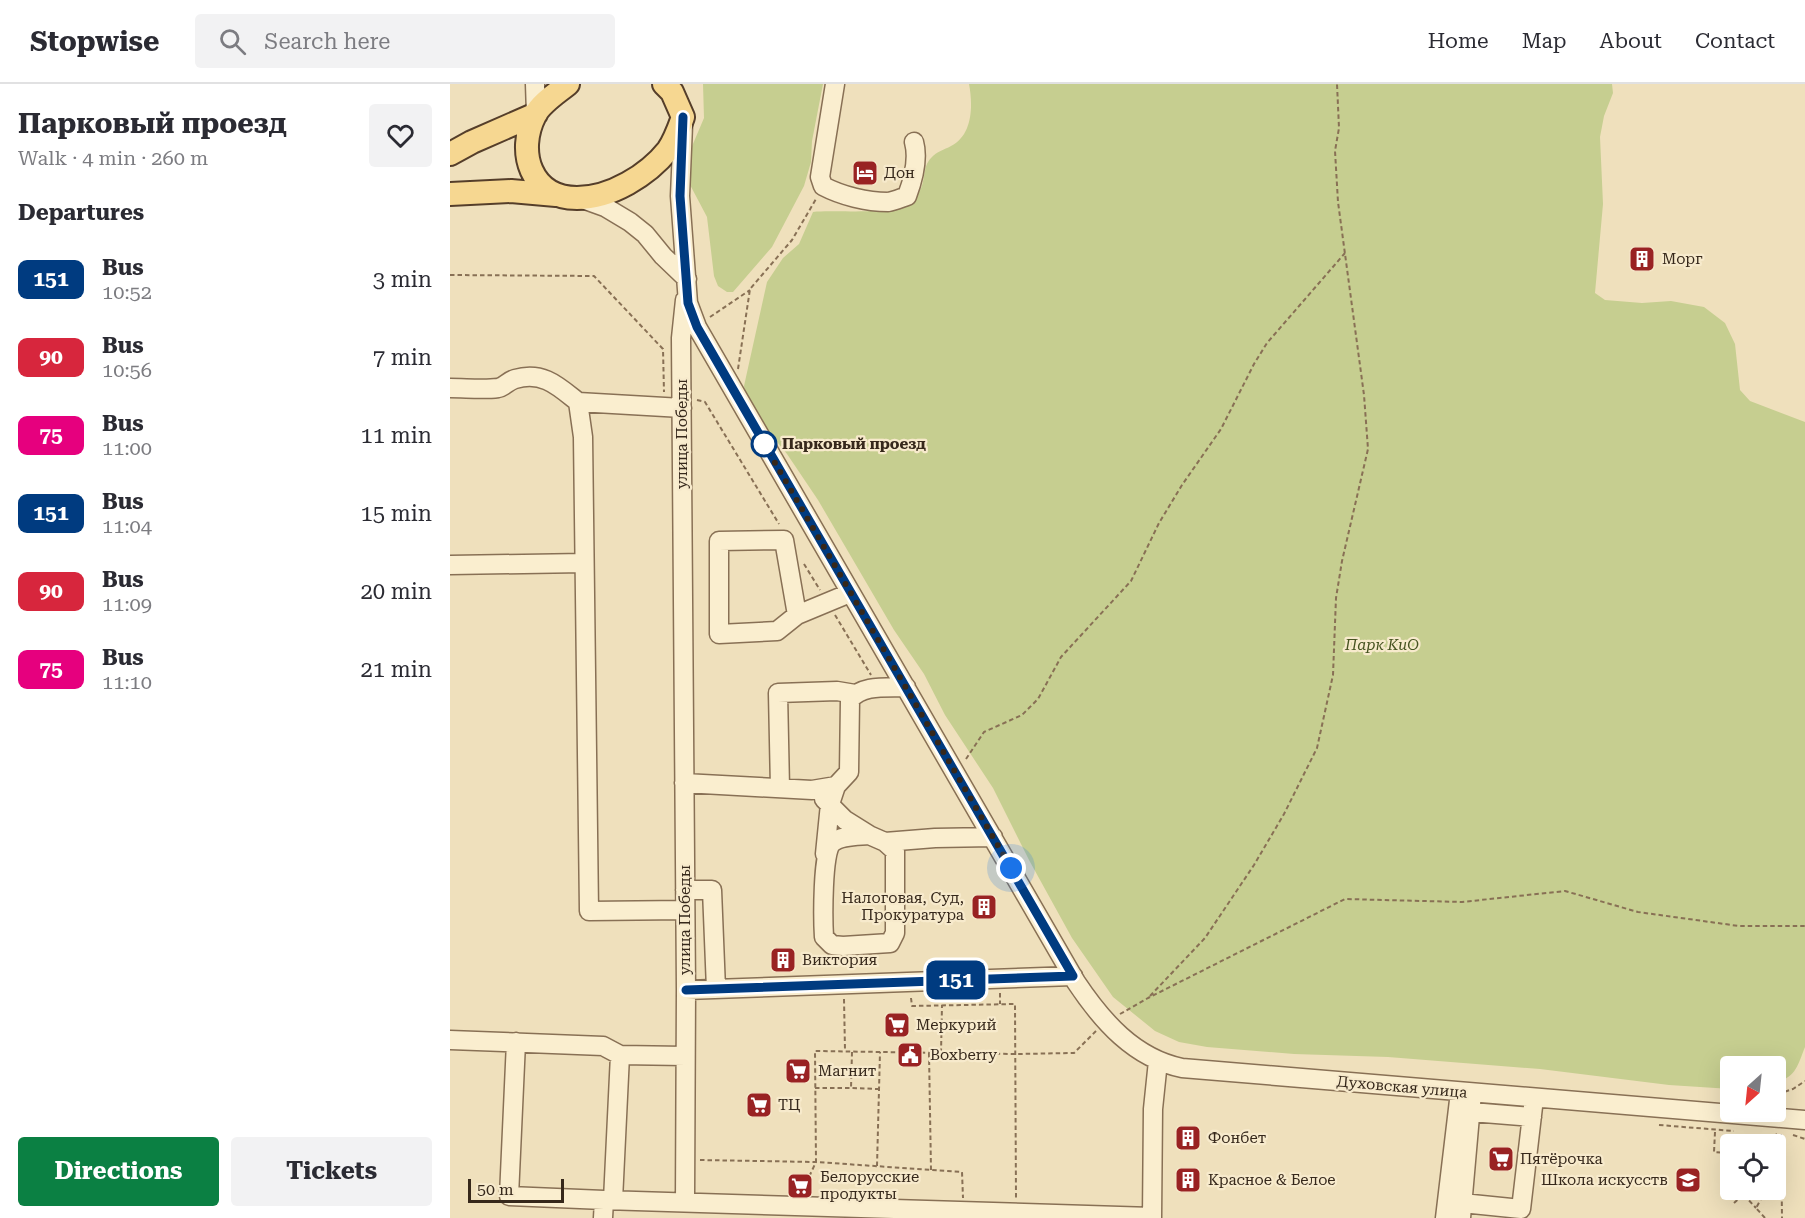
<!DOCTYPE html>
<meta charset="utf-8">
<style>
body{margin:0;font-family:"Roboto Serif",serif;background:#f2f2f3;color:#2b2b33;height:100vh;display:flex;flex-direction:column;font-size:22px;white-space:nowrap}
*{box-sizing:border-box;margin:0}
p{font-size:20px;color:#7c7c81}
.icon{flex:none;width:33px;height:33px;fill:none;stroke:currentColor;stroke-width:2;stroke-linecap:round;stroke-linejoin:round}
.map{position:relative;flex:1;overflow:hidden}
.side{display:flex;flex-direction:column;background:#fff;width:450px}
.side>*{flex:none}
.badge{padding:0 12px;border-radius:9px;font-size:21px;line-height:39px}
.needle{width:39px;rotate:207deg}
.buttons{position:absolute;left:1270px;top:972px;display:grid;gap:12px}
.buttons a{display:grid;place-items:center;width:66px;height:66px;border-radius:6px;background:#fff;box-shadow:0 6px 24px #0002;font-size:30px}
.scale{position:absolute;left:18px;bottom:15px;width:96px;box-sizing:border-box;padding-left:6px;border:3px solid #36281b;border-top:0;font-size:16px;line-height:21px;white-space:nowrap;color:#36281b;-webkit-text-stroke:4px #f7eacc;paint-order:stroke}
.you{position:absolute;width:30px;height:30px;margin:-15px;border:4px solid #fff;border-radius:50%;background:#1a73e8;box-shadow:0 0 0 9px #1a73e833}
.map>.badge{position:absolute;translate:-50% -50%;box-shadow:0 0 0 3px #fff}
h2{padding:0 18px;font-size:22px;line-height:54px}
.round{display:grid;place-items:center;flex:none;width:63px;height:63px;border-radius:6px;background:#f2f2f3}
.summary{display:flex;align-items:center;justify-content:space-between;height:102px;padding:0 18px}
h1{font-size:28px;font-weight:700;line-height:45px}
.cta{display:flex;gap:12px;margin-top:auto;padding:12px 18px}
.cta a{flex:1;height:69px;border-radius:6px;background:#0b8043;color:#fff;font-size:24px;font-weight:700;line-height:69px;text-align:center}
.cta a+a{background:#f2f2f3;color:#2b2b33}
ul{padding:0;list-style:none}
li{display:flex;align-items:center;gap:18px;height:78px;padding:0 18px}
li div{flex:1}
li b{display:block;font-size:22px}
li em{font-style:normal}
li .badge{min-width:66px;font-weight:700;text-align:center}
header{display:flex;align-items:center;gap:36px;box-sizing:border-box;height:84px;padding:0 30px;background:#fff;border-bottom:2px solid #e1e1e2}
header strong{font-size:28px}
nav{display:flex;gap:33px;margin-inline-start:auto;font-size:21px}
.search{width:420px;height:54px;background:#f2f2f3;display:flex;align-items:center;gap:15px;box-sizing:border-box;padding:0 21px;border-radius:6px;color:#7c7c81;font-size:22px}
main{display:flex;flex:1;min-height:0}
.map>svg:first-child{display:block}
.green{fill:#c6ce90}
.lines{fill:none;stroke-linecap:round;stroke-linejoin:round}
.minor-casing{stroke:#887055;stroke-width:21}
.major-casing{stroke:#553e2a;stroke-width:26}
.path{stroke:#887055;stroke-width:2;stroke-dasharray:4.5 3;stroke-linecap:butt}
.minor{stroke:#faeecf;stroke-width:18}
.major{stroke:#f6d791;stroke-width:22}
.line-casing{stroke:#fff;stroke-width:14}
.line{stroke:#003b80;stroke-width:9}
.walk{stroke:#36281b;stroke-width:6;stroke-dasharray:0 10.8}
.stop-dot{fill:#fff;stroke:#003b80;stroke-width:3}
.labels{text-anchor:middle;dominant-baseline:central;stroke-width:4.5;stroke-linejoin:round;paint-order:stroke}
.poi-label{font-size:15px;fill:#36281b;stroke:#f7eacc;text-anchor:start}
.street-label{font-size:15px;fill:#36281b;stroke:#f7eacc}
.stop-label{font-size:15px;font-weight:bold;fill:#36281b;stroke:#f7eacc;text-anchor:start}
.park-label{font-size:15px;font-style:italic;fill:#465320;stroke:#f7eacc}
</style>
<header>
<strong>Stopwise</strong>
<div class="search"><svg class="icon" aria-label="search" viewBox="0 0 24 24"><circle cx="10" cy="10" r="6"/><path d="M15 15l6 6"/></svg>Search here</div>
<nav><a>Home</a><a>Map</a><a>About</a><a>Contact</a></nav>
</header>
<main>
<section class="side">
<div class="summary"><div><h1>Парковый проезд</h1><p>Walk · 4 min · 260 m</p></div><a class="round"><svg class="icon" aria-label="heart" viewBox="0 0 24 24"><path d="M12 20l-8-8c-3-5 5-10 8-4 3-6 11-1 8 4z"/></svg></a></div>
<h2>Departures</h2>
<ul>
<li><span class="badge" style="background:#003b80;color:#fff">151</span><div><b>Bus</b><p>10:52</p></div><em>3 min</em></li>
<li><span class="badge" style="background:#d7263d;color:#fff">90</span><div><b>Bus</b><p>10:56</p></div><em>7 min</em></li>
<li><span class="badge" style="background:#e6007e;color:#fff">75</span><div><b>Bus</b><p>11:00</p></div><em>11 min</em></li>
<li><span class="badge" style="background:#003b80;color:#fff">151</span><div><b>Bus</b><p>11:04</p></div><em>15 min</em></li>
<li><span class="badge" style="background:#d7263d;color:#fff">90</span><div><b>Bus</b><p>11:09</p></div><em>20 min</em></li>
<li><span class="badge" style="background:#e6007e;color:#fff">75</span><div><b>Bus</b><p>11:10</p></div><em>21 min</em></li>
</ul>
<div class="cta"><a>Directions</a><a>Tickets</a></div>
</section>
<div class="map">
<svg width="1355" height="1134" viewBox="0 0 1355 1134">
<rect width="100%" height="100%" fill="#efe0bc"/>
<path class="green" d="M253,0H373L362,57L361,78L354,102L322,163L283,208H277L268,202L264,192L257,133L238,97L237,74L254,34Z
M519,0H1162L1163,9L1154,32L1150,53L1153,120L1145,209L1155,216L1192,219L1221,217L1254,223L1275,239L1285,260L1290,306L1300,317L1355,338V963C1348,980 1346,994 1326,998V982H1281V1005L1219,1001L1090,985L938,973L844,970L757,963L729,958L705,947L663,913L622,854L579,776L543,704L495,631L474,590L444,546L368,416L337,370L297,321L294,302L317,198L333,174L349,160L363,128C390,125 453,135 469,108C476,98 472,83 481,74C487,67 494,66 501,62C523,51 523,21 519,0Z"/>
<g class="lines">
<g class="minor-casing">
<path id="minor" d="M85,0L86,30
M385,0L370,93L373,102C392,112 417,118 438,118C444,117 451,114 457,112C463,96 469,76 464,58
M233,41L230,112L238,219L247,243L626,898C652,937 684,974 732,984L1355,1036
M130,114L155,123L180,138L195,150L213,172L237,195
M0,304C16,304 33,306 48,304C54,303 58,297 65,295C93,287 108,302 128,318L133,353L139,827L235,826
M128,318L232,324
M0,481L134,479
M347,531L327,547L269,550V457L334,456L347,531L400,509
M234,699L362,706L386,702
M330,704L328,609L387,607L405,610
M374,715L395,736L419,751
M419,751L435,758L445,767V849L440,859L393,862L382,861L374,853C373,837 372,767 382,759C391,751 408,752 419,751Z
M435,758L485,754L543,753
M375,770L380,720L386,702L399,688L400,616C412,600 438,604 456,603
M235,806H262L266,905
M236,906L623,892
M0,956L153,962L170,971L235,972
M66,958L59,1112L154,1116
M1009,1027L1082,1033
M163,1116L170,971
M235,1117L236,906L231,254L235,216
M1012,1119L1071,1125L1084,1014
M153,1134L154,1116L702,1133
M702,1134L703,1025L708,977
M995,1134L1010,1008
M1011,1134L1022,1009"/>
</g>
<g class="major-casing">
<path id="major" d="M118,0C107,9 91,19 85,31C66,68 81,114 127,114C161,114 198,91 218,66C225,56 229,44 233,33L222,8L214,0
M0,70L22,58L86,30
M0,110L61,107L106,111"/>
</g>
<path class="path" d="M0,191L144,192L213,265L214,308
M260,233L300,206
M288,285L300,205L342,156L366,115
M247,316L255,318L329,440
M354,480L370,506
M385,531L421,591
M516,675L534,648L572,631L588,615L611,573L681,497L709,439L732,401L771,345L804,280L817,259L895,169
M550,909V920
M700,912L755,854L804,781L834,730L867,664L883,591L886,514L892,477L918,365L914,311L888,118L885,67L889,44L887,0
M461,914L462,922L565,920L566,1115
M394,915L395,966
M670,930L698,914L895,815L1012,818L1115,807L1188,828L1289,842H1355
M402,968L401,1004L428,1005
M479,969L481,1086
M491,969L492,921
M365,1004H401
M1331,1020V1009L1343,1005L1355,997
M1209,1041L1284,1047
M1265,1048L1264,1068L1281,1069
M1331,1050L1332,1134
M1343,1051L1355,1055
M1312,1060L1327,1050
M250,1076L366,1078L512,1088L513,1114
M427,1082L430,968
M358,1107V1095L366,1078L365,967L566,970L624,969L646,947
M1294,1111L1306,1124
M1284,1119L1298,1106
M1315,1134L1306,1124L1316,1106"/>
<use href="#minor" class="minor"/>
<use href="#major" class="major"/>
</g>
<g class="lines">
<g class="line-casing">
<path id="line" d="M233,33L230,112L238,219L247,243L623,892L236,906"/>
</g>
<use href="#line" class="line"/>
<path class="walk" d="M314,360L561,784"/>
</g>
<defs>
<g id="hotel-square" transform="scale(1.35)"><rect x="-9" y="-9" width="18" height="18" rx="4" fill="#992223" stroke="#f7eacc"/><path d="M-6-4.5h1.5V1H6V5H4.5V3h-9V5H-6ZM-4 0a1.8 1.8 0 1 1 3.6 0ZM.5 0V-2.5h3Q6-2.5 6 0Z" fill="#fff"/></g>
<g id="building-square" transform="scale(1.35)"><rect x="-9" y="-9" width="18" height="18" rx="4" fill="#992223" stroke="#f7eacc"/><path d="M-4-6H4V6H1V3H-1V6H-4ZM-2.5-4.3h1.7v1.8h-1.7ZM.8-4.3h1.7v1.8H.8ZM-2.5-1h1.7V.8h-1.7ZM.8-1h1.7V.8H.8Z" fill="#fff"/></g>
<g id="supermarket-square" transform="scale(1.35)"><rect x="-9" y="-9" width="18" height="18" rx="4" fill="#992223" stroke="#f7eacc"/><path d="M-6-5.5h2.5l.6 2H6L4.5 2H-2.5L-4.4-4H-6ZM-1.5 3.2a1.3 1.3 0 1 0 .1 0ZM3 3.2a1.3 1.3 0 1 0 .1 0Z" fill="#fff"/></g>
<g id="civic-square" transform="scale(1.35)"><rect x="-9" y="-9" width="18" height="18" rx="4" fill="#992223" stroke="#f7eacc"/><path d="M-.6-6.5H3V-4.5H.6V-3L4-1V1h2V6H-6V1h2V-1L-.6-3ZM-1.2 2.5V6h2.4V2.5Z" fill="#fff"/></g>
<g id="school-square" transform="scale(1.35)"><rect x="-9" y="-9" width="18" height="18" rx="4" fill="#992223" stroke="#f7eacc"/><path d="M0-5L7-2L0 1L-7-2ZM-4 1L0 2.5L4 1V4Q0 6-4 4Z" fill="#fff"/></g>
</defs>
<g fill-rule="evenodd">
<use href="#hotel-square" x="415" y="89"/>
<use href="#building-square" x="1192" y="175"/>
<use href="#building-square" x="534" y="823"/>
<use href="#building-square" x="333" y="876"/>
<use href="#supermarket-square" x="447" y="941"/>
<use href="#civic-square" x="460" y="971"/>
<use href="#supermarket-square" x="348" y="987"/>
<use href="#supermarket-square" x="309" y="1021"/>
<use href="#building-square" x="738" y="1054"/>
<use href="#supermarket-square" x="1051" y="1075"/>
<use href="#building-square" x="738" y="1096"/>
<use href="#school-square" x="1238" y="1096"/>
<use href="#supermarket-square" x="350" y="1102"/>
</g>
<circle class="stop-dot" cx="314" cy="360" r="12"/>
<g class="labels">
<g class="poi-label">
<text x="434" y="89">Дон</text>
<text x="1212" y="175">Морг</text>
<text x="514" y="814" text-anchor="end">Налоговая, Суд,<tspan x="514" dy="17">Прокуратура</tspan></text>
<text x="352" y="876">Виктория</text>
<text x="466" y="941">Меркурий</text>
<text x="480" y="971">Boxberry</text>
<text x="368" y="987">Магнит</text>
<text x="328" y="1021">ТЦ</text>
<text x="758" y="1054">Фонбет</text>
<text x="1070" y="1075">Пятёрочка</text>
<text x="370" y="1093">Белорусские<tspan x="370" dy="17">продукты</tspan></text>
<text x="758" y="1096">Красное &amp; Белое</text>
<text x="1218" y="1096" text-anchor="end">Школа искусств</text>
</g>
<g class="street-label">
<text transform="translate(232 350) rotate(-90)">улица Победы</text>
<text transform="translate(235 836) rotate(-90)">улица Победы</text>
<text transform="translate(952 1003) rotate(5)">Духовская улица</text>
</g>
<g class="stop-label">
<text x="332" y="360">Парковый проезд</text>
</g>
<g class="park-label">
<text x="932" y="561">Парк КиО</text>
</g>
</g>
</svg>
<div class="buttons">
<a><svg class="needle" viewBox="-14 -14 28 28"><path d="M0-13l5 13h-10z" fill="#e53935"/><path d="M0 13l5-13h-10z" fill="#7c7c81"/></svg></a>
<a><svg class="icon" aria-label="locate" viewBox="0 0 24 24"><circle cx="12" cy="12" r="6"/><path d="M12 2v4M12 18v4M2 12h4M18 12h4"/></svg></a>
</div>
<div class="scale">50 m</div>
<div class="you" style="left:561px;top:784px"></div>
<b class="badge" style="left:506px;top:896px;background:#003b80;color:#fff">151</b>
</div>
</main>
